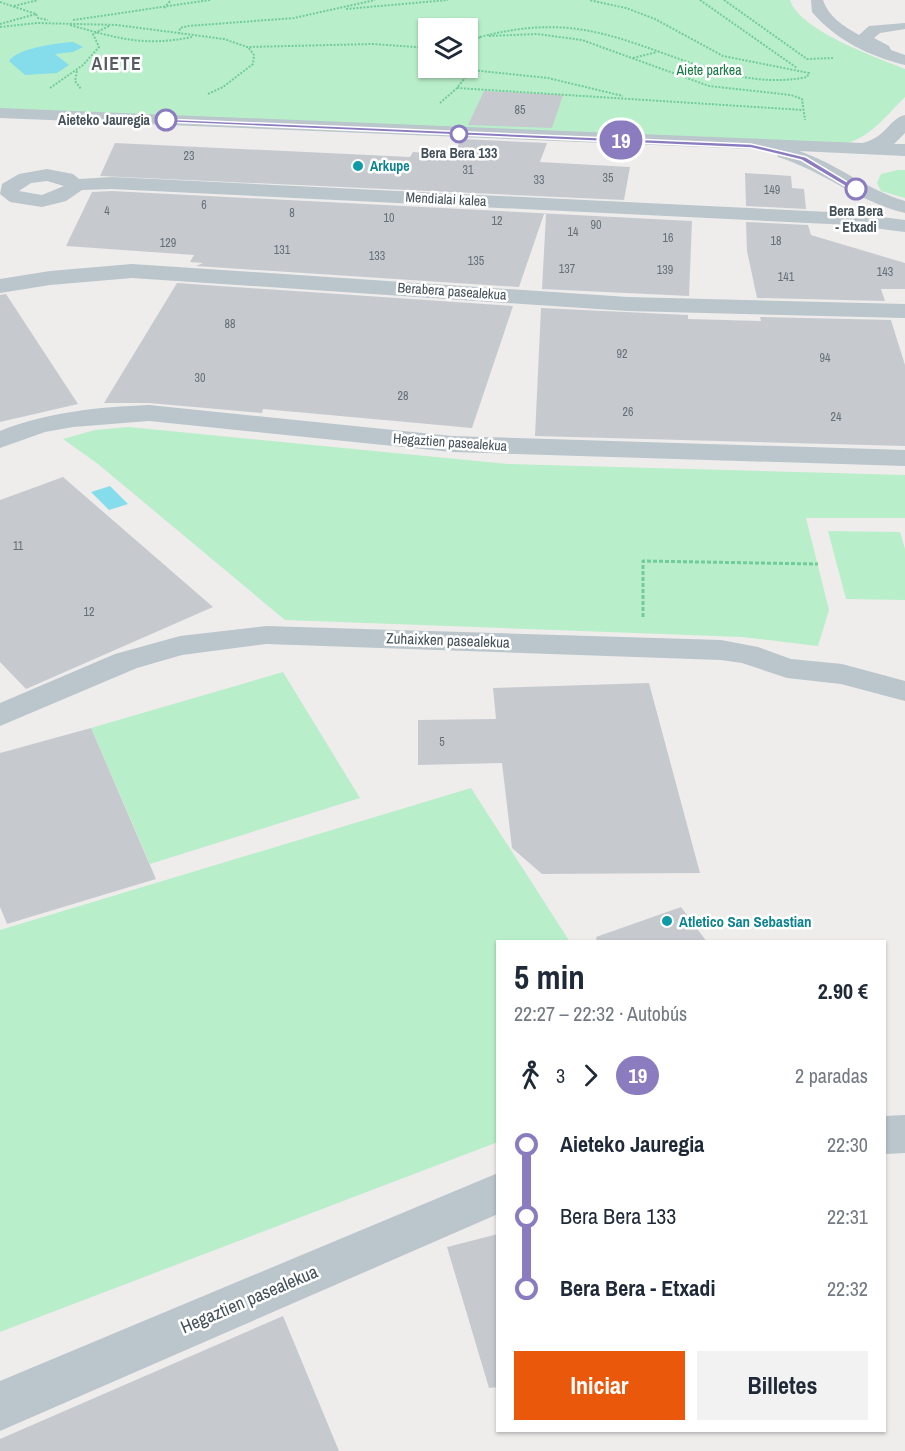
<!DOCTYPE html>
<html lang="es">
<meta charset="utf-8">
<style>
body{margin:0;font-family:"Archivo Narrow",sans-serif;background:#f2f2f3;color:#1f2937;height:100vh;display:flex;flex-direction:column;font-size:22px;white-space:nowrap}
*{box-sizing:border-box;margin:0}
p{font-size:20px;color:#747a83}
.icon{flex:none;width:33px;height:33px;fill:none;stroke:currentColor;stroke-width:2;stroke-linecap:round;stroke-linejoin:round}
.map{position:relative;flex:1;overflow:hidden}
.details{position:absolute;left:496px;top:940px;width:390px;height:492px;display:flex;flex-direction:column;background:#fff;border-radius:0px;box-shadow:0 2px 4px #0004}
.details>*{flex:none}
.badge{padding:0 12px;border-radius:20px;font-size:21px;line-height:39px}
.buttons{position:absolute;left:418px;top:18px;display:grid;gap:12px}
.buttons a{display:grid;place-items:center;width:60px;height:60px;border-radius:0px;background:#fff;box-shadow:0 2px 4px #0004;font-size:30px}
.map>.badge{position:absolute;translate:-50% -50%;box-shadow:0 0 0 3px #fff}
.legs{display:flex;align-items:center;gap:9px;height:66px;padding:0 18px;font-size:20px}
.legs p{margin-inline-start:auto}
.headline{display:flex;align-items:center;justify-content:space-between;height:102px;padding:0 18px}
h1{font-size:33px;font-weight:700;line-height:45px}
.cta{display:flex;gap:12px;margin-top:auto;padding:12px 18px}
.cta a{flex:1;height:69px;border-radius:0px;background:#ea580c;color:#fff;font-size:24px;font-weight:700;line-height:69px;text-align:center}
.cta a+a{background:#f2f2f3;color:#1f2937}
ul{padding:0 18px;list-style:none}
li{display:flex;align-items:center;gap:21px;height:72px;font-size:22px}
li i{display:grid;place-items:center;width:9px;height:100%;margin:0 8px;background:currentColor}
li i::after{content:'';width:15px;height:15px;margin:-8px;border:4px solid;border-radius:50%;background:#fff}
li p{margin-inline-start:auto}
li:first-child i{background:linear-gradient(#0000 50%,currentColor 0)}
li:last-child i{background:linear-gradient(currentColor 50%,#0000 0)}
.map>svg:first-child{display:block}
.green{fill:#b9eeca;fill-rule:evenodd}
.water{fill:#85ddec}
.building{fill:#c6cacf}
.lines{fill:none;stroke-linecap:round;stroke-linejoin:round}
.path-far1{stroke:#71cc9a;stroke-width:2;stroke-dasharray:2 1.5;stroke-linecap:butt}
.path{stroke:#71cc9a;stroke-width:3;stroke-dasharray:4 2;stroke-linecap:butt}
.minor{fill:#bac5cc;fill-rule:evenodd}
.line-1{fill:#8b7cc0;stroke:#fff;stroke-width:1.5}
.stop-1-dot{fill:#fff;stroke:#8b7cc0;stroke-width:3}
.culture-dot{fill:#0f9aa8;stroke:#fff;stroke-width:2}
.labels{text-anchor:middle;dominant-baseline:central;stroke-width:5;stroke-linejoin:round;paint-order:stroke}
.number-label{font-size:12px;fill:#656f77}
.far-park-label{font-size:14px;fill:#167a42;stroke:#fff}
.far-stop-label{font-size:14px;font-weight:bold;fill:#45515a;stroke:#fff}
.far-culture-label{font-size:14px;font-weight:bold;fill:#0d838f;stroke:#fff;text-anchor:start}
.far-street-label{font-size:14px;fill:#45515a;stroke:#fff}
.street-label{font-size:15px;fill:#45515a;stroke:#fff}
.culture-label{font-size:15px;font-weight:bold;fill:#0d838f;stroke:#fff;text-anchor:start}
.far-district-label{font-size:18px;font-weight:bold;letter-spacing:1.5px;fill:#595d61;stroke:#fff}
.near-street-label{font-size:18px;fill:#45515a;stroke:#fff}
</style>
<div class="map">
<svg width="905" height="1451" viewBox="0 0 905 1451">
<rect width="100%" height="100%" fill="#efecec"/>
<path class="green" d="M0,0H790C800,31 876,57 905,69V97C885,117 869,139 841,145L0,111ZM429,28H468V68H429Z
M898,170H905V198L881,191L877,183L881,174Z
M129,427L508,464L905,475V518H806L829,610L818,646L742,637L285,620L98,464L63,439L95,430Z
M828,531L900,532L905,549V600L846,599Z
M283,672L360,798L150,864L91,728Z
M471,788L570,942H498V1142L0,1332V930Z"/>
<path class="water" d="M73,42L83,47L73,52L55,54L69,65L57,73L25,75L9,61C17,48 58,43 73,42Z
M110,486L128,504L109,510L91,492Z"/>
<path class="building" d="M484,91L563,95L552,128L468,125Z
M461,139L547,143L540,162L630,167L624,200L100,176L115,143L410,157L413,152L454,155Z
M745,173L791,176L792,188L804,189L806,209L746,206Z
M112,191L692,221L689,296L542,289L546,214H544L519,287L196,266L203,263L190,262L194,255L66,246L92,192Z
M746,222L808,225L811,235L905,263V289H881L885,301L757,298L747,251Z
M177,283L513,306L472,428L263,409L262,413L149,403H104Z
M6,294L78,404L0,422V295Z
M541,308L688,315V319L761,321L760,317L891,320L905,365V446L535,436Z
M63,477L213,607L26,689L0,662V500Z
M649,683L700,873L542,874L512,848L502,763L418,765V720L496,719L493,688Z
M91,728L156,879L7,924L0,907V753Z
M681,907L707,942H597L596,937Z
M498,1234V1387L489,1388L447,1247Z
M283,1316L339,1451H0V1439Z"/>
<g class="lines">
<path class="path-far1" d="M700,0L797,68
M724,0L807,59L833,58
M0,2L36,14L0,24
M14,6L38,0
M164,8L171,0
M346,9L448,0
M36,14L38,18L48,20
M73,20L210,0
M70,25C117,38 143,47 192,37
M0,27L37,23L117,25L224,39L247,47L373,44L429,48
M179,34L180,28L188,26L294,18L375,0
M489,36L537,34L582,40L709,86L791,95L802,99L805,120
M480,37C515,28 548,24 584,30C657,42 730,93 807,77L809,73L723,56L655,19L626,8L589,0
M468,40L482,37
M633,58L657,52
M471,70L548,78L623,96
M77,71L75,81L81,89
M50,88L83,65L99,47L93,34L109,26
M457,88L803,110
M208,94L223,87L253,64L254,55L248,47
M440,103L457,88L471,70L468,65"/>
<path class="path" d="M643,617V561L818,564"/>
<path class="minor" d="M811,0H823C828,16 843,26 859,35L869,26L905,23V29L880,33L874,38L889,46L891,50L905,55V65C869,56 836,40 812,12Z
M0,108L862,143C886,138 890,118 905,115V133L894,144H905V156L799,151C836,163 867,190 905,201V213C859,202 823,171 778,157L776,153L777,150L0,118Z
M47,169L73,174L79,179L112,177L850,213L905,220V232L850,225L112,189L82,190L66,201L42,207L10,202L0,194L2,184L19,174ZM47,181L64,186L42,195L19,191L31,183Z
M132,264L628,297L905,304V318L628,311L132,278L50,285L0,293V279L50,271Z
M149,405L452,436L905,450V466L452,452L149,421L73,427L45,432L0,448V431C47,412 99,407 149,405Z
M266,626L721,640L758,647L791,659L842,664L905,681V701L841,684L787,678L742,663L721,660L266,644L182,655L137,668L0,726V703L115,654L180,636Z
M905,1115V1153L885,1154V1116Z
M498,1173V1214L0,1431V1381Z"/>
</g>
<path class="line-1" d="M164,119L751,144L806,157L859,189L853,191L801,160L751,148L166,122Z"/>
<g class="stop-1-dot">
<circle cx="166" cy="120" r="10"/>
<circle cx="459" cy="134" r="8"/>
<circle cx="856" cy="189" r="10"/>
</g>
<g class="culture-dot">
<circle cx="358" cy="166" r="6"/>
<circle cx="667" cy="921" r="6"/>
</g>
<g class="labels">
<g class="number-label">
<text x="520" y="110">85</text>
<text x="189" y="156">23</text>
<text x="468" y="170">31</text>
<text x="608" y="178">35</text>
<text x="539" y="180">33</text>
<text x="772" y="190">149</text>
<text x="204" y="205">6</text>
<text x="107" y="211">4</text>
<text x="292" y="213">8</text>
<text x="389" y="218">10</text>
<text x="497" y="221">12</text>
<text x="596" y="225">90</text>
<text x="573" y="232">14</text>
<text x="668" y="238">16</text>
<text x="776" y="241">18</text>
<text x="168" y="243">129</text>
<text x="282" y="250">131</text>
<text x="377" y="256">133</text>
<text x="476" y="261">135</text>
<text x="567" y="269">137</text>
<text x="665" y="270">139</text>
<text x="885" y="272">143</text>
<text x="786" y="277">141</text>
<text x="230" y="324">88</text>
<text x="622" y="354">92</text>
<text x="825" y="358">94</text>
<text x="200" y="378">30</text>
<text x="403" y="396">28</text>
<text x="628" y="412">26</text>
<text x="836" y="417">24</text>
<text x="18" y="546">11</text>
<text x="89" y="612">12</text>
<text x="442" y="742">5</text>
</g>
<g class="far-park-label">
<text x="709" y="70">Aiete parkea</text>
</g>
<g class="far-stop-label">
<text x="150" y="120" text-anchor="end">Aieteko Jauregia</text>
<text x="459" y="153">Bera Bera 133</text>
<text x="856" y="211">Bera Bera<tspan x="856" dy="16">- Etxadi</tspan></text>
</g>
<g class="far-culture-label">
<text x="370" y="166">Arkupe</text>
</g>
<g class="far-street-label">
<text transform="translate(446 199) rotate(3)">Mendialai kalea</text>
<text transform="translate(452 291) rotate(4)">Berabera pasealekua</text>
<text transform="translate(450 442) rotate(4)">Hegaztien pasealekua</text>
</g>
<g class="street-label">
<text transform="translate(448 640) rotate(2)">Zuhaixken pasealekua</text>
</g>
<g class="culture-label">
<text x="679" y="921">Atletico San Sebastian</text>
</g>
<g class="far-district-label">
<text x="117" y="63">AIETE</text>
</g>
<g class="near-street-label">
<text transform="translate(249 1299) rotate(-23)">Hegaztien pasealekua</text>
</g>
</g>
</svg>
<div class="buttons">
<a><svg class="icon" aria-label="layers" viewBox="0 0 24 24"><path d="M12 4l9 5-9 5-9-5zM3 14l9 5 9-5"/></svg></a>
</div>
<b class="badge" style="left:621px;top:140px;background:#8b7cc0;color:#fff">19</b>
<section class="details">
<div class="headline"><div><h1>5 min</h1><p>22:27 – 22:32 · Autobús</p></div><b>2.90 €</b></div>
<div class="legs"><svg class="icon" aria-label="walk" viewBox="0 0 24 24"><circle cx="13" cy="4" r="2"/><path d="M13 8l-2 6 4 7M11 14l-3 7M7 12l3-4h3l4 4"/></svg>3<svg class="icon" aria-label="forward" viewBox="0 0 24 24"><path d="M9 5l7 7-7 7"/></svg><b class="badge" style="background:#8b7cc0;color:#fff">19</b><p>2 paradas</p></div>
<ul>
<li><i style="color:#8b7cc0"></i><b>Aieteko Jauregia</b><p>22:30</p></li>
<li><i style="color:#8b7cc0"></i><span>Bera Bera 133</span><p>22:31</p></li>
<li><i style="color:#8b7cc0"></i><b>Bera Bera - Etxadi</b><p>22:32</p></li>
</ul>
<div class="cta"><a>Iniciar</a><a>Billetes</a></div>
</section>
</div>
